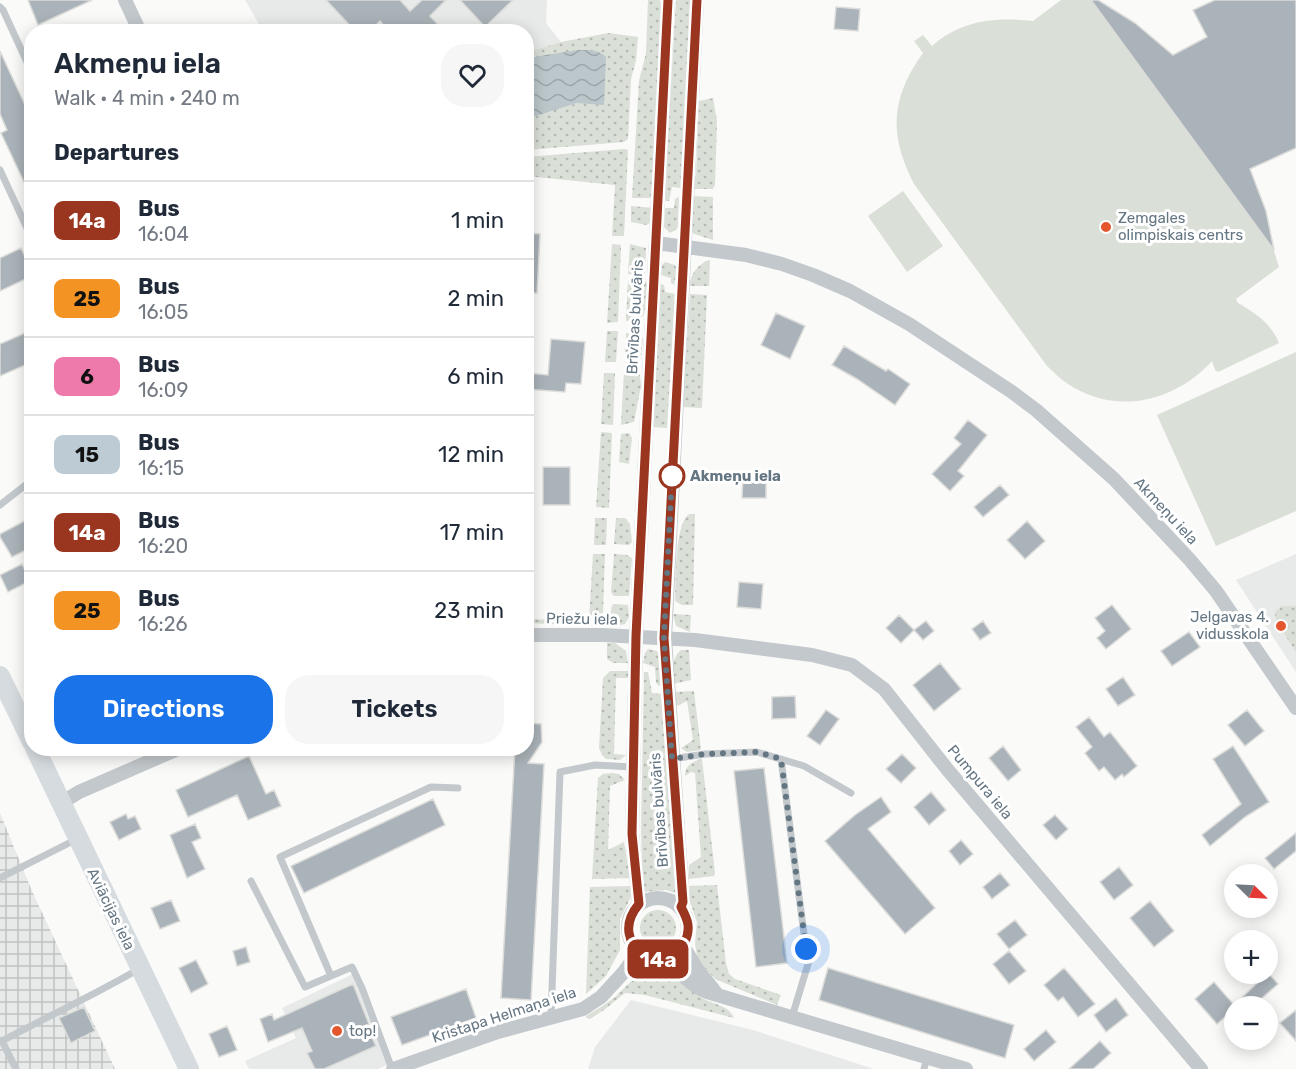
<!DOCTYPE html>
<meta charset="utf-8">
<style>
body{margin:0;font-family:Rubik,sans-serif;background:#f6f6f7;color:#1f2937;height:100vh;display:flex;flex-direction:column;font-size:22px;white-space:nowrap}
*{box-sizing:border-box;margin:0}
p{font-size:20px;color:#747a83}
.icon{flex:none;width:33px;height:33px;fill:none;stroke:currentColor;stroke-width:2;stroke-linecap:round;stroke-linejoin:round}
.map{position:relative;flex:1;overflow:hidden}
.drawer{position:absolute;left:24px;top:24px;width:510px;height:732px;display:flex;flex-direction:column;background:#fff;border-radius:24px;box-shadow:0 3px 15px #0003}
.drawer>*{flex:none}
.badge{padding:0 12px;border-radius:9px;font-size:21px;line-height:39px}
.needle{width:39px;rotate:114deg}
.tools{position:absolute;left:1224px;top:864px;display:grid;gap:12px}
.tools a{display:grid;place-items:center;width:54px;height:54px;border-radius:50%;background:#fff;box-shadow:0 3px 15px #0003;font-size:30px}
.you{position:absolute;width:30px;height:30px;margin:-15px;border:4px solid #fff;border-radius:50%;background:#1a73e8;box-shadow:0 0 0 9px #1a73e833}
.map>.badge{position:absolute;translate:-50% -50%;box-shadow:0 0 0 3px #fff}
h2{padding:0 30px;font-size:22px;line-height:54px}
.round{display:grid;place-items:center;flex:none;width:63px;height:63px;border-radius:24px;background:#f6f6f7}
.head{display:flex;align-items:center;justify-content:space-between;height:102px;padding:0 30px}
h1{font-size:28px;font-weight:600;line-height:45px}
.cta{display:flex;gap:12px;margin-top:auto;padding:12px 30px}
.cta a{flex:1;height:69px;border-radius:24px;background:#1a73e8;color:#fff;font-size:24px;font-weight:600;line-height:69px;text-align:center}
.cta a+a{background:#f6f6f7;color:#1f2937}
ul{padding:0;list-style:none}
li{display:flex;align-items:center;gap:18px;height:78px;padding:0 30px;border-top:2px solid #e0e1e3}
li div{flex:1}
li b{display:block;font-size:22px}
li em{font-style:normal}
li .badge{min-width:66px;font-weight:700;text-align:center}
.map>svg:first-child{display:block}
.built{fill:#e8e9e9}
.industrial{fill:url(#industrial-grid)}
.grass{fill:url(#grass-dots)}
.park{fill:#dadfd7}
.water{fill:url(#water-waves)}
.building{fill:#aab3b9;stroke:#dcdcda;stroke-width:1.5}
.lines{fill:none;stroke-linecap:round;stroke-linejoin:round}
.lane{stroke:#c3c8cc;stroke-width:7}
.street{stroke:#c3c8cc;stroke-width:14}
.secondary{stroke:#d6dbdf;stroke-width:20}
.line-casing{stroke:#fff;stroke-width:14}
.line{stroke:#9a3520;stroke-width:9}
.walk{stroke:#657683;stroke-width:6;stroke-dasharray:0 10.8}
.poi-dot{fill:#e4572e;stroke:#fff;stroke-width:2}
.stop-dot{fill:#fff;stroke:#9a3520;stroke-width:3}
.labels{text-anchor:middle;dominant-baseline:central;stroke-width:6;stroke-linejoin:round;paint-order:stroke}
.poi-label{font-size:15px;fill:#657683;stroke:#fff;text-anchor:start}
.street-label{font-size:15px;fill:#657683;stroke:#fff}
.stop-label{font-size:15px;font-weight:bold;fill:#657683;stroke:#fff;text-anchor:start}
</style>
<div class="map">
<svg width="1296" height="1069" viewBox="0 0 1296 1069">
<defs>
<pattern id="industrial-grid" width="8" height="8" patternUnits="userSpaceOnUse" patternTransform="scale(1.5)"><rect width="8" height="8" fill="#e8e9e9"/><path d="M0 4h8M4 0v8" fill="none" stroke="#c0c1c2"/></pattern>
<pattern id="grass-dots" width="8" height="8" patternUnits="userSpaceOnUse" patternTransform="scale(1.5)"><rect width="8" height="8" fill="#dadfd7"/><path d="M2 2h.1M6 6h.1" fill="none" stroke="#b4b9b4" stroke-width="1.8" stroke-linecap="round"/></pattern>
<pattern id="water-waves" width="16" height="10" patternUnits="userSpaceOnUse" patternTransform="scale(1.5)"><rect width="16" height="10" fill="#bbc7cb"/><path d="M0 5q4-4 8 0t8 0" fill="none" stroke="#9ca6aa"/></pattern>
</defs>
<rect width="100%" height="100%" fill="#fafaf8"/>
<path class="built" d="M245,0H547L546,23L561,42L527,52L526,32L263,31Z
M1296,554V672L1236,580Z
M353,974L391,1063L378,1069H249L245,1061L296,1038L282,1008Z
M631,1000L753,1030L874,1069H588L595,1047Z"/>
<path class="industrial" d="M0,813L32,891L115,1069H0Z"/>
<path class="grass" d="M648,0H660L661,6L655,198H632L639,81L646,53Z
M676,0H690L681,188L672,187L669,201H664Z
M608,33L638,37L636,61L631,79L628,139L624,142L527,150V119L577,103L535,56L527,58V52L561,42Z
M713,98L717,121L715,185L713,189H692L691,181L696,175L699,101Z
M624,149L628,150L624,236H612L615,185L527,176V157Z
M691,196L713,197V240L694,234L690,230Z
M679,197L678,226L677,229L670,233L664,227L665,208H674L675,199Z
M631,206L654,208L650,223L646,225L631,222Z
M612,244L621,245L618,322L607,323Z
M630,244L646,248L645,274H628Z
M710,260L709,286H689C691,274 698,263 710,260Z
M665,262L675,265L677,269L674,285L671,283V278L661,275L662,265Z
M628,280L647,282L644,315L638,320L626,321Z
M660,284L664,285L665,292L675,294L667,428L653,427Z
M690,294L707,295L702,408L683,407Z
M607,331H618L616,362H605Z
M626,333L639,335L643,338L641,359L625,360Z
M624,372H638L640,375L641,386L634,422L621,425Z
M604,373H615L613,425L601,424Z
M601,432L612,433L609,508L596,507Z
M629,433L632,438L629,464L619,462L621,434Z
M689,514H695L693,605H682L675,601C676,583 674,525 689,514Z
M595,518H607L606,545H594Z
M616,518H625L630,524L632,542L629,545L614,544Z
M593,554H605L603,613L599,626L527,623V619L589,621Z
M614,554L627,555L632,558L629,596H614L611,592Z
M615,604L628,605L629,617L625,624L608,627L612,605Z
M1282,606H1296V652L1276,621L1275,612Z
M673,614L691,615L690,632L676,626Z
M607,643H615L626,651L628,663H613L607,659Z
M648,649L657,651L659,655L661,685L659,686L656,683L655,667L643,663L645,653Z
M681,650H689L691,680L673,684C673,671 671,658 681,650Z
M610,671H628L629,678H616L614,754L626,755L620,760L606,759L602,755L599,748L603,678Z
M644,672H648L652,693L661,694L676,893L665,890L643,892L641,831Z
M694,691L701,750L687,752L681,748L693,740L687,701L675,707L674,692Z
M702,759L715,873L714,876L688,879L689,865L701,857L695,773L691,772L685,776C685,766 692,761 702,759Z
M612,773L619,774L625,780L610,786L608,850L624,842L630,878L592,879L598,778L603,774Z
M717,885L726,963L729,974L735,979L781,995L777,1005L715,979L698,961L695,944L697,922L689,899L688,886Z
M631,886V897L620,919V950L606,976L586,994L590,887Z
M640 928a18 18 0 1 1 36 0a18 18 0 1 1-36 0Z
M659,967C676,972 686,989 702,998C712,1004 729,1005 734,1018L645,995L625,993L604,1010L590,1019L587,1018L586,1016C596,1010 606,1004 615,997C628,985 640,969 659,967Z"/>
<path class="park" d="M1061,0H1095L1254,187L1279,267L1236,299L1238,303C1255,313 1271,323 1279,343L1218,372L1215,370L1212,361C1175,402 1116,416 1068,384C1060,379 1054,372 1047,366L914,184C889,135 890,99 923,53L914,41L923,35L932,46C962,20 995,17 1033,21Z
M903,191L943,246L907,272L868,216Z
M1296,352V511L1216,546L1157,415Z"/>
<path class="water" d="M578,50C588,50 598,49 606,57L604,105L577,103L527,119V58Z"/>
<path class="building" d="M28,0H92L38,25Z
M326,0H400L410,11L422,0H446L430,16L445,32H389L380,21L369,32H356Z
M460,0H513L485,27Z
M1091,0H1098L1135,23L1173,55L1207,37L1193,10L1215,0H1296V148L1250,169L1266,211L1274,250Z
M836,7L860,9L858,31L834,29Z
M0,51L32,120L26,123L32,135V199L1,133L7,130L0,114Z
M526,233L540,234L537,293H526Z
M21,248L32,272V276L0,291V258Z
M776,313L805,326L790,359L761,345Z
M32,330V362L0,376V344Z
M551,339L585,342L581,384L566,383L565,392L526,389V373L548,375Z
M844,346L886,371L888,369L910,384L895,405L857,379L832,365Z
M968,420L987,435L958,471L964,476L950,491L932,474L961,444L954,438Z
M543,467H570V505H543Z
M743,475H766V498H742Z
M1000,485L1009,495L983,517L974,507Z
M32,517V547L12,557L0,537V534Z
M1027,521L1045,541L1025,559L1007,540Z
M22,564L30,581L8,592L0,575Z
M739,582L763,584L761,609L737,607Z
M1112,605L1131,629L1106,649L1097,638L1105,631L1095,618Z
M899,615L914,630L901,643L886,628Z
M926,621L934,631L923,640L914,630Z
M983,621L991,633L980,640L972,629Z
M1189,632L1200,647L1172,666L1161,651Z
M940,663L961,689L934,711L913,685Z
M1123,677L1135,695L1118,706L1106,689Z
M795,696L796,718L772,719V697Z
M826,710L839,719L820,745L807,736Z
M1247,710L1264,731L1245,746L1228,725Z
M1089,717L1104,737L1110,732L1137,766L1124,777L1122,774L1115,780L1104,767L1099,771L1085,753L1092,747L1076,727Z
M526,723L541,724L542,742L528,763L544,764L531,1000L501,998L515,748H526Z
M1003,746L1021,770L1008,781L989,758Z
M1233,746L1269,802L1245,817L1210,846L1202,835L1241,804L1213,759Z
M902,754L916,768L901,783L886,769Z
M249,756L266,794L274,790L281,806L248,820L237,795L188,817L176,790Z
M764,768L787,963L756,967L734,771Z
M931,792L946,810L929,825L914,807Z
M881,797L891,812L868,829L935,908L905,934L825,841L855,815Z
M433,799L445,825L304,893L291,866Z
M126,814L128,819L135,816L141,829L119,840L110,822Z
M1055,815L1068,829L1056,840L1043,825Z
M195,824L201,838L192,842L205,869L187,878L170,835Z
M1296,833V851L1274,869L1265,858Z
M961,840L973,854L960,865L949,851Z
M1119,867L1133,885L1114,900L1100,882Z
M1000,873L1010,885L992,899L983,887Z
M171,900L180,921L160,929L151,908Z
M1150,901L1174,931L1154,947L1130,918Z
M1015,920L1027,935L1009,949L997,934Z
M246,947L250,962L237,966L233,951Z
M1009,951L1026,971L1009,984L993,964Z
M196,960L208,984L191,993L179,968Z
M828,968L1014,1025L1005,1058L819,1000Z
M1064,968L1095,1004L1078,1017L1063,997L1058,1001L1044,985Z
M1268,973L1278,984L1253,1006H1234V1009L1217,1024L1195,999L1214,982L1234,1005Z
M353,984L369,1024L366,1025L376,1046L324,1069H315L307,1053L312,1051L302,1028L268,1042L260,1019L272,1014L274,1020Z
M466,989L476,1018L402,1045L391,1017Z
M1116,998L1128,1015L1106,1032L1094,1015Z
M84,1007L95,1031L71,1043L59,1018Z
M1296,1010V1041L1280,1023Z
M227,1026L237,1050L219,1057L209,1034Z
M1046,1030L1056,1042L1034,1061L1024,1049Z
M1100,1041L1111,1053L1093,1069H1069Z"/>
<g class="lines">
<path class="lane" d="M0,7L3,10L32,73
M0,170L32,239
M0,505L32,480
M672,759L705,754L757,752L804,766L851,793
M781,759L808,964L792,1017
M0,878L77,839
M251,881L305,987L352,967L362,988L392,1069
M331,976L280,857L431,787L458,788
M551,1017L560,772L595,765L633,767
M16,1069L2,1041C47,1017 94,995 139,969
M924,1069L927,1057"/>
<path class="street" d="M125,0L140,32
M656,243L746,255L782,264L813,275L850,291L909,324L1012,392L1036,410L1114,479L1190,560L1216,591L1296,708
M526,635H603L695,640L812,655L852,665L884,689L947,769L1201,1069
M61,803L79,792L180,748
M628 928a30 30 0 1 1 60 0a30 30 0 1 1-60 0Z
M639,905L632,834L636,636L668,0
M681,907L683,902L665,638L697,0
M683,946L697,969L717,994
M667,957C678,972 690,985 707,992L966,1069
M393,1069L498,1032L583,1009L601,997L623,973L639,951"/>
<path class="secondary" d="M0,676L32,742
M35,748L189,1069"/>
</g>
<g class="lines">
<g class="line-casing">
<path id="line" d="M668,0L636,636L632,834L639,904C604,946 668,980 685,942C691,928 688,920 681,907L683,902L664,638L697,0"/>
</g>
<use href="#line" class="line"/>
<path class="walk" d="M672,476L664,638L672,759L705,754L757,752L781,759L806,949"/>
</g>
<g class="poi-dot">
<circle cx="1106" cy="227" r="6"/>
<circle cx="1281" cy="626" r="6"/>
<circle cx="337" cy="1031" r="6"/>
</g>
<circle class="stop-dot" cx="672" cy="476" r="12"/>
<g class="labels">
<g class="poi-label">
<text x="1118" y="218">Zemgales<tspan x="1118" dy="17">olimpiskais centrs</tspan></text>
<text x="1269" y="617" text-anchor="end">Jelgavas 4.<tspan x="1269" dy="17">vidusskola</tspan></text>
<text x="349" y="1031">top!</text>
</g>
<g class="street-label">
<text transform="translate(635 317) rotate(-87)">Brīvības bulvāris</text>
<text transform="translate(1166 511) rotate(47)">Akmeņu iela</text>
<text transform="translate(582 619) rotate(1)">Priežu iela</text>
<text transform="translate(980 782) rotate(50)">Pumpura iela</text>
<text transform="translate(659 810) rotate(-94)">Brīvības bulvāris</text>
<text transform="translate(111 909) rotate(64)">Aviācijas iela</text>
<text transform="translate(504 1015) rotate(-18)">Kristapa Helmaņa iela</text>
</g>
<g class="stop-label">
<text x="690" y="476">Akmeņu iela</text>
</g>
</g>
</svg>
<div class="tools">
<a><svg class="needle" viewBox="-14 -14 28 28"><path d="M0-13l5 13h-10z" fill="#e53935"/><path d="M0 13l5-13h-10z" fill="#747a83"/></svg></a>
<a>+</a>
<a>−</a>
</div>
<div class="you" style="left:806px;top:949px"></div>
<b class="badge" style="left:658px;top:959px;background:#9a3520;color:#fff">14a</b>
<section class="drawer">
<div class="head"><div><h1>Akmeņu iela</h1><p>Walk · 4 min · 240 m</p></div><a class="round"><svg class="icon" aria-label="heart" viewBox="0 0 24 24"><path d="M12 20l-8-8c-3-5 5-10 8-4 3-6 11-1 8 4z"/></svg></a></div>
<h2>Departures</h2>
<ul>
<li><span class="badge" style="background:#9a3520;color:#fff">14a</span><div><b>Bus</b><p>16:04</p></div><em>1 min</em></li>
<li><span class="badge" style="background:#f39324;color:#111">25</span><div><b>Bus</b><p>16:05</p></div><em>2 min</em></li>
<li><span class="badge" style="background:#ed7aaa;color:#111">6</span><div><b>Bus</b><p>16:09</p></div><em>6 min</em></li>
<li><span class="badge" style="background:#bdccd4;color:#111">15</span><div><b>Bus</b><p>16:15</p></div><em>12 min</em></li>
<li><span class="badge" style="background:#9a3520;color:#fff">14a</span><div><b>Bus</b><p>16:20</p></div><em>17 min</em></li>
<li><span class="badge" style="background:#f39324;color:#111">25</span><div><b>Bus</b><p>16:26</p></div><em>23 min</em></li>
</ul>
<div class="cta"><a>Directions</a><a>Tickets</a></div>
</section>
</div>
